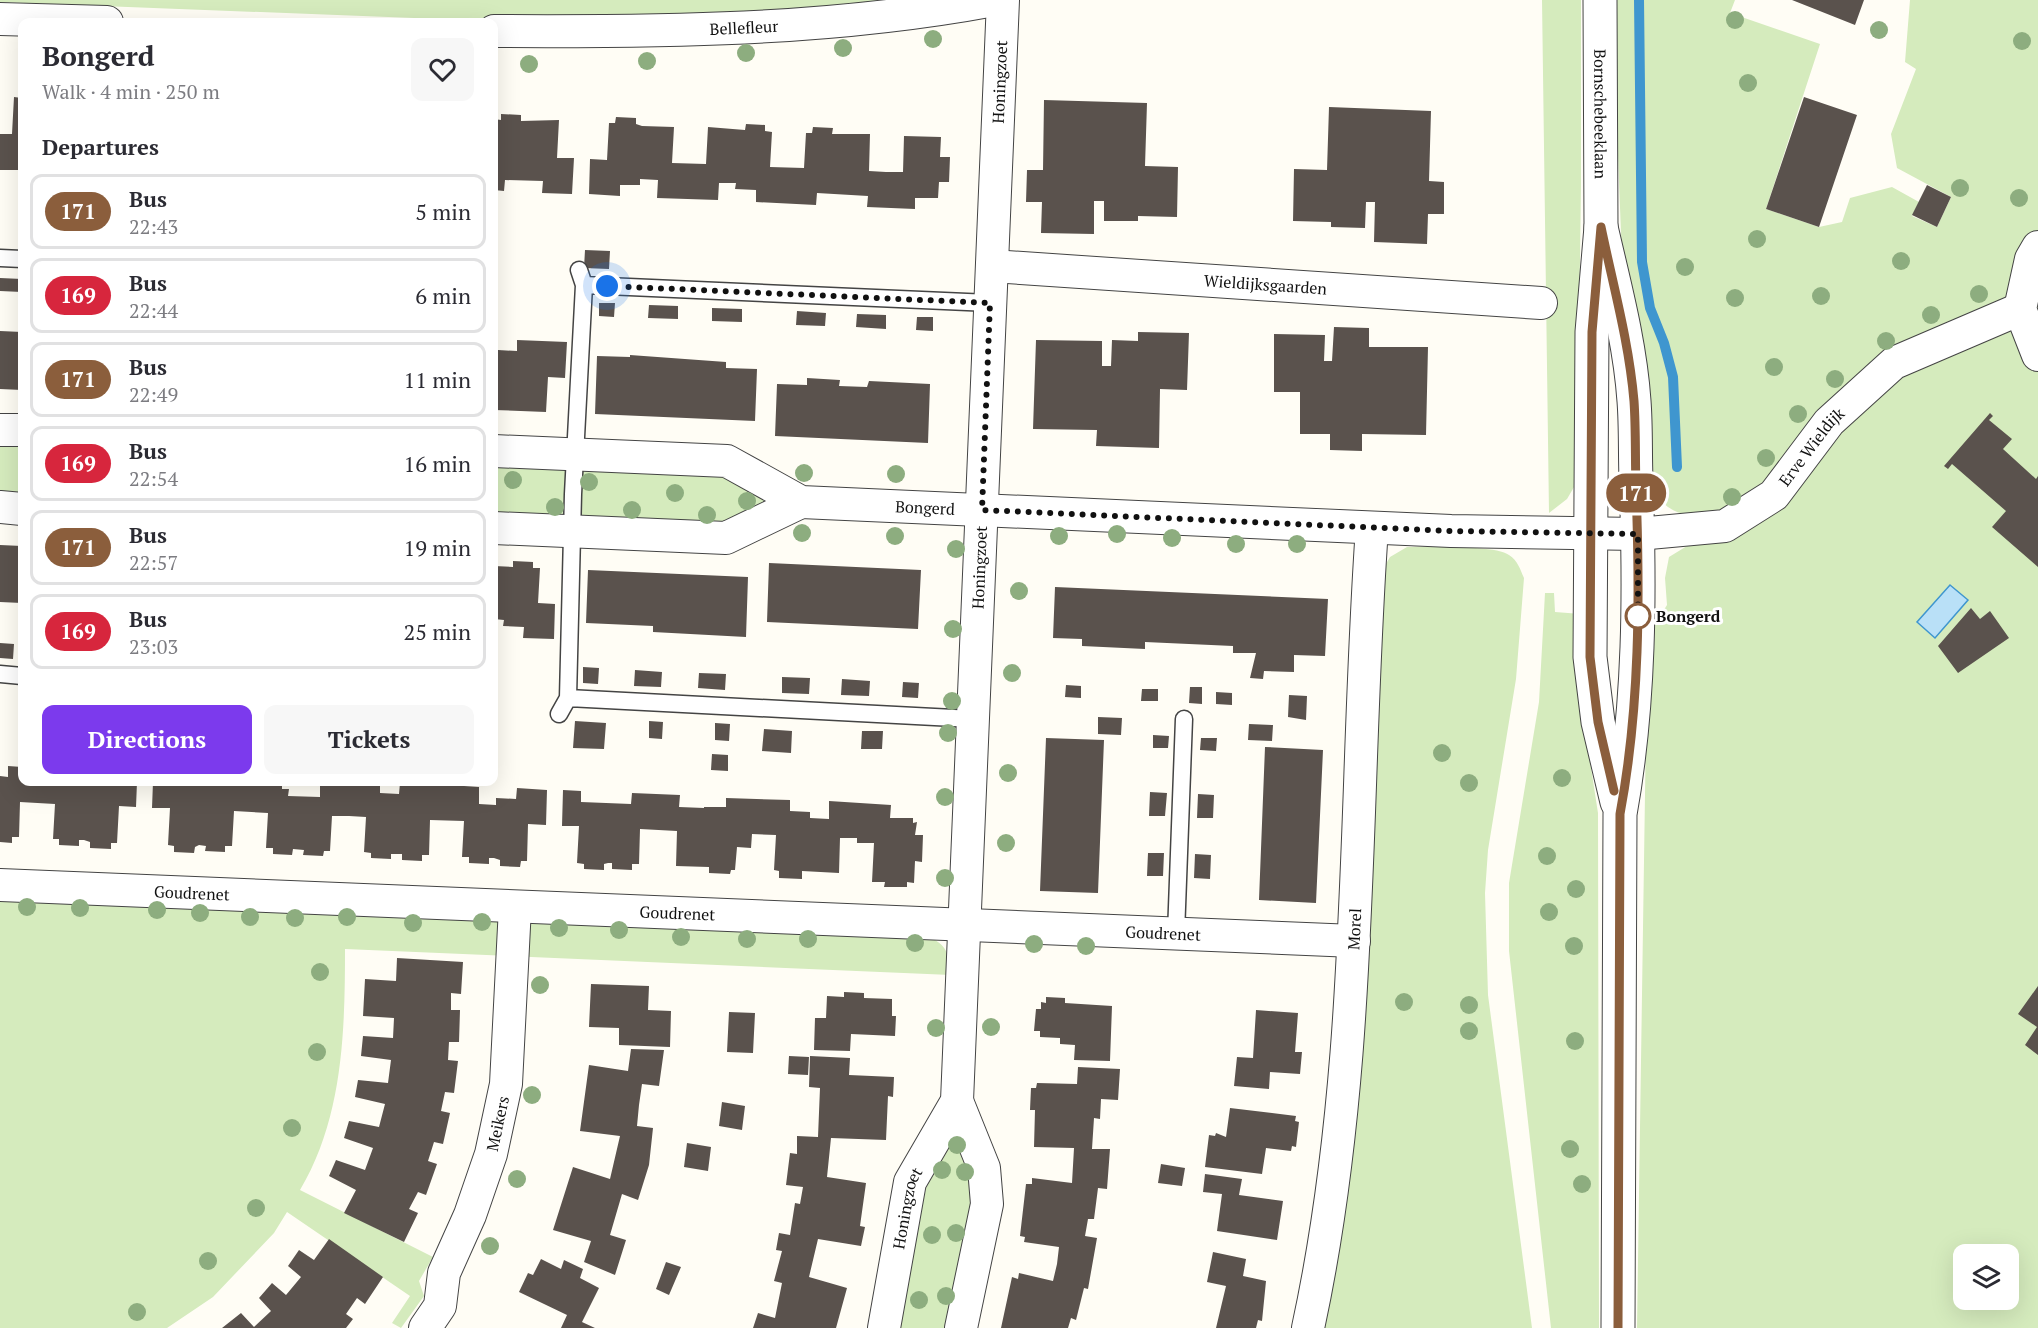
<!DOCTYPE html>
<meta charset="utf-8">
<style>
body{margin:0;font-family:"PT Serif",serif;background:#f7f7f7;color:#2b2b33;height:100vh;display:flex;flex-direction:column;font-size:22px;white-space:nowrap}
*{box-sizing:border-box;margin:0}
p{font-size:20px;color:#7c7c81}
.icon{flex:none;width:33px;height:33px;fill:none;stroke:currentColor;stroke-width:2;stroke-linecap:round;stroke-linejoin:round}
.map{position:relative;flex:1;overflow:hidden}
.side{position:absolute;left:18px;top:18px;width:480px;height:768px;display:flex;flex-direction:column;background:#fff;border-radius:12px;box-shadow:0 6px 24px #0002}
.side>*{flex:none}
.badge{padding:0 12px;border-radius:20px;font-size:21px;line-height:39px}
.tools{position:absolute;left:1953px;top:1244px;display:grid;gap:12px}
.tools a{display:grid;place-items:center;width:66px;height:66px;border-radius:12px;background:#fff;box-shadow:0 6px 24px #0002;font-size:30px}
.you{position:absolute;width:30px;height:30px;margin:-15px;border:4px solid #fff;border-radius:50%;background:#1a73e8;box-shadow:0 0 0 9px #1a73e833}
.map>.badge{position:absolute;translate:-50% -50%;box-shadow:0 0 0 3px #fff}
h2{padding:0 24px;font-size:22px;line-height:54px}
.round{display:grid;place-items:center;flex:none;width:63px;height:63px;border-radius:12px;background:#f7f7f7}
.overview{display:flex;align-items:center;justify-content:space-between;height:102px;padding:0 24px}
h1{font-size:28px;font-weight:700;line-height:45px}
.action{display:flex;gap:12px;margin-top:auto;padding:12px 24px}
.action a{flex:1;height:69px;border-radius:12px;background:#7c3aed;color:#fff;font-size:24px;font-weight:700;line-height:69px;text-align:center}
.action a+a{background:#f7f7f7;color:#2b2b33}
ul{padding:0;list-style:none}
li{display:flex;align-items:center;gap:18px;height:75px;margin:0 12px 9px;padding:0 12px;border:3px solid #e1e1e2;border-radius:12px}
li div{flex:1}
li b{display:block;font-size:22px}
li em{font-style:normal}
li .badge{min-width:66px;font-weight:700;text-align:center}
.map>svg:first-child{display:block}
.green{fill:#d5ebbd;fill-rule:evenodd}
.water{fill:#b9e0f7;stroke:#3f96cf;stroke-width:1.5}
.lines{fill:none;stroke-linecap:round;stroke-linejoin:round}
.stream{stroke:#3f96cf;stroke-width:10}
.building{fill:#5a524d}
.service-casing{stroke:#444;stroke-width:19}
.minor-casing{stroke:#444;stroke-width:34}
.tertiary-casing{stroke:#444;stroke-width:35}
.service{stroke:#fff;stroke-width:16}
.minor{stroke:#fff;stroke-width:32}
.tertiary{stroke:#fff;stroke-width:33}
.tree{fill:#8dad7f}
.line-casing{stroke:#fff;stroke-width:14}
.line{stroke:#8b5e3c;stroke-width:9}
.walk{stroke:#111;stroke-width:6;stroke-dasharray:0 10.8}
.stop-dot{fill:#fff;stroke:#8b5e3c;stroke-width:3}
.labels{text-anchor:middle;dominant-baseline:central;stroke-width:6;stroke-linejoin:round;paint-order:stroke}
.street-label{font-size:16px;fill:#111;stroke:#fff}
.stop-label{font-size:16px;font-weight:bold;fill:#111;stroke:#fff;text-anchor:start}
</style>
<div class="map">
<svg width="2038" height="1328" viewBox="0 0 2038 1328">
<rect width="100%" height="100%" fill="#fffdf5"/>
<path class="green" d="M0,0H890L803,10L516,22L0,2Z
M1542,0H1581V185L1577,482L1567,499L1549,513Z
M1612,0H1735L1730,13L1820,44L1766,209L1819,227L1842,222L1850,198L1892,187L1919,202L1912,216L1937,227L1951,197L1897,168L1891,134L1916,69L1905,62L1910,0H2038V1328H1637L1647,661L1654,651L1655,614L1662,613L1667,605L1665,578L1669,557L1687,546L1688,515C1661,510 1654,493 1646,469L1622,259ZM1964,1254H2008V1299H1964Z
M22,438V497L0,495V440Z
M494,459L725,468L767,494L766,505L727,529L494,520Z
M1407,547C1427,547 1495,545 1509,555C1518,561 1520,569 1524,578L1516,679L1488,850L1485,893L1488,995L1532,1328H1322L1348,1189L1355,1116L1383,569L1390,557Z
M1545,593H1554L1555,612L1581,614L1587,742L1598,813L1599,1328H1551L1509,951V883L1539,702Z
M0,898L931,938C949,946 949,958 951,975L345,949C345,1031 343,1118 300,1190L433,1257L419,1281L424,1296L401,1328L392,1323L410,1296L287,1212L274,1233L213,1297L167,1328H0Z
M949,1135L960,1137L977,1178L949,1328H897L928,1179Z"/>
<path class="water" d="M1950,585L1968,600L1935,638L1917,622Z"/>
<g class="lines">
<path class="stream" d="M1639,0L1642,262L1650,308L1664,343L1673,377L1677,467"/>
</g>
<path class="building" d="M1792,0H1864L1855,25Z
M14,97L22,98V170H0V134H12Z
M1804,97L1857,115L1819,227L1766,209Z
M1044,100L1147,103L1145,166L1178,167L1177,217L1138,216V221H1104V201H1094V234L1041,233L1042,202H1026L1027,170H1043Z
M1329,107L1431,111L1429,181L1444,182V214H1428L1427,244L1374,242L1375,202H1366L1365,228L1331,227V222L1293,221L1294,169L1327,170Z
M501,114L521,115V121L559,120L557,158H574L572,194L542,193L543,181L505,180L504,191L494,190V119L501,120Z
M616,117L636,118V124L642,126L674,127L672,163L706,164L708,127L745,130L746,124L765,125V131L772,132L770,167L804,168L806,133H812L813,127L833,128L832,134H870L869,171L886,172H903L904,136L941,137L940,157H950L949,182H939L938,198H915V209L867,207L868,196L817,193L816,205L756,202V190L735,189L736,183H719L718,200L657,198L658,180L640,179V185H620V196L589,194L590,159L607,160L609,123H615Z
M1927,185L1951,197L1937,227L1912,215Z
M585,250L610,251L609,269L584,268Z
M0,278L22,279V292L0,291Z
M599,303H615L614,317L599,316Z
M649,305L678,306V319L648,318Z
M712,308L742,309V322L712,321Z
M797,311L826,313L825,326L796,325Z
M857,314L886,315V329L856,327Z
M917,317H933V331L916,330Z
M1334,327L1369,328V347H1428L1426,435L1362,434V451L1330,450V434H1300V392H1274V334L1325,335L1324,361H1332Z
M0,331L22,332V390L0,389Z
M1138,332L1189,333L1187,390L1160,389L1159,448L1096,446L1097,430L1033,429L1036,340L1102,341V366H1111L1112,340L1138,341Z
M494,339H498V350L517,351V340L567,342L565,378L548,377L546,412L494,410Z
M630,355L726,362V368L757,369L755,421L595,414L597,356L630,357Z
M807,378L840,380L839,386L867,387L869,381L930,384L928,443L775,436L777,384L807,385Z
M1990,413L1993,416L1989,420L2012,439L2003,449L2036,479L2038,476V567L1992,527L2006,511L1952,464L1948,469L1944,466Z
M0,545L22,546V603L0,602Z
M513,561L533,562V568H540L538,603L555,604L554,639L523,638L524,627L503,626L504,620L494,619V566L513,567Z
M769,563L921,570L918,629L767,622Z
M588,570L748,577L746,637L653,632V626L586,623Z
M1055,587L1328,599L1325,656L1294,655V672L1264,671L1263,679L1250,678L1256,653H1233V646L1145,642V649L1082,646V639L1053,638Z
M1971,608L1980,619L1990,611L2009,638L1958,673L1938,646Z
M0,643L14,644L13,659L0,658Z
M583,667L599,668L598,684L583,683Z
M635,670L662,672L661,687L634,686Z
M699,673L726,674L725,690L698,688Z
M782,677L810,678L809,694L782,693Z
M842,679L870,681L869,696L841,695Z
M903,682L919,683L918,698L902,697Z
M1066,685L1081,686V698L1065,697Z
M1190,687H1202V704L1189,703Z
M1142,689H1158V701H1141Z
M1216,692L1232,693V705L1216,704Z
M1289,695L1307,696L1306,720L1288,717Z
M1098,717L1122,718L1121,735L1098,734Z
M575,721L606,723L604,749L573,748Z
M649,721L663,722L662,739L649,738Z
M715,723L730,724L729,741L715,740Z
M1249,724L1273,725L1272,741L1248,740Z
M764,729L792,731L791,753L762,751Z
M862,731H883L882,749H861Z
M1153,735L1169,736L1168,748H1153Z
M1046,738L1104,740L1098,893L1040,891Z
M1201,738H1217L1216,751L1200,750Z
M1265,747L1323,750L1316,903L1259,900Z
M712,754L728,755V771L711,770Z
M8,766L22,767V782H137L136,807L119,806L117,843H111V849L90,848V842L84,840H79V846L59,845V839H53L55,804L20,802L19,837H12V843L0,842V776L8,777Z
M153,782L222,786L223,782H282V789H289L288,796L320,797V782H380V793L399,794L400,783L431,784V782H449V785L479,787V804L496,805V798L516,799L517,788L547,790L546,825L528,824L527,861H521L520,867L500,866V860L494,858H489V864L469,863V857H462L464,821L430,820L429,855H422V861L402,860V854H391V859L371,858V853L364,852L366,817L349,816H332L330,851H324L323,856L303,855L304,850L293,849L292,855L273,854V848H266L268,813L234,811L232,846H225V852L205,851L206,846L199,845L195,847L194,853L174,852V846L168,845L170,808H152Z
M563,790L581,791V802L631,804L632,793L680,795L679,807L704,808L702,851L704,807H726V798L790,800V811L810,812V818L829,819V801L891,805L890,818H913V823L917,822L915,835H923L922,862L915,861L914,883L907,882V887H884L885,882H872L874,843H857V838H840L839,873L802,871V879L779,878V871L774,870L776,835L752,834L751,848L737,847L735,870H731L730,874L709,873V867L676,866L677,831L640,829L639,864H632V870L612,869V863H608L604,864V870L584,869V864L577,863L579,826H562Z
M1150,792L1167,793L1165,816H1149Z
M1198,794L1214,795L1213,818H1197Z
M1148,853H1164L1163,876H1147Z
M1195,854L1211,855L1210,879L1194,878Z
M397,958L463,962L461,994L451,993V1010H460L459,1042H449L448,1060L458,1061L454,1093L445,1092L441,1111L450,1113L443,1144L434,1142L428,1161L437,1164L426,1195L418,1192L409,1209L418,1213L404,1242L344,1213L356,1190L329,1176L336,1160L365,1170L373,1148L344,1138L349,1121L379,1127L385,1104L355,1097L358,1080L388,1083L391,1060L361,1056L363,1036L393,1038L394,1018L363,1016L365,979L396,981Z
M591,984L649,986L648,1010L671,1011L670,1047L619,1045V1028L589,1027Z
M2038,986V1055L2025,1045L2037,1027L2018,1014Z
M844,992L864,993V998L892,999V1016H896L895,1036L851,1034L850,1051L814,1050L815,1018H826L827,996L844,997Z
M1046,997L1065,998V1003L1112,1006L1110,1061L1074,1060L1075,1045L1060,1044V1038L1040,1037V1031H1034L1036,1009H1041V1002L1046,1003Z
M1256,1010L1298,1013L1295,1052H1302L1300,1074L1270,1072L1269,1089L1234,1086L1237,1057L1253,1058Z
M729,1012L755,1013L753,1053L727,1052Z
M631,1049L664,1050L659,1086L642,1084L639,1105L637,1126L653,1128L649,1165L638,1200L622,1194L610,1235L626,1240L615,1275L584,1262L591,1241L553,1230L573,1167L610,1179L620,1136L580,1131L589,1065L628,1071Z
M789,1056L809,1057L808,1075L788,1074Z
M810,1056L850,1058L849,1075L894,1077L893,1097L888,1096L886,1140L831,1138L827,1177L866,1183L860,1226L865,1227L861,1246L818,1239L809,1277L847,1288L836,1328H753L758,1313L775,1318L782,1283L774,1281L782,1251L776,1250L779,1233L790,1235L795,1203L800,1204L803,1187L786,1185L790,1153L797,1154V1136L818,1137L820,1088L809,1087Z
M1078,1067L1120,1069L1118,1100L1101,1099L1100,1119L1094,1118L1092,1149H1110L1107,1189L1098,1188L1094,1219H1088L1085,1236L1097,1238L1088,1289L1084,1288L1076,1320L1071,1318L1068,1328H1001L1012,1277L1018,1279L1019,1273L1053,1281L1057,1264L1059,1247L1024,1242L1025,1237L1020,1236L1026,1184H1032V1178L1072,1183L1074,1148L1034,1147L1035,1110H1030L1031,1088H1036L1037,1083L1077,1084Z
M722,1102L745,1106L742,1130L719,1126Z
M1230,1108L1296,1116L1295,1121L1299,1122L1296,1147L1292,1146L1291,1151L1266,1148L1262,1174L1205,1167L1209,1135L1215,1136L1216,1133L1226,1137Z
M687,1143L711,1147L708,1171L684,1167Z
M1161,1164L1185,1168L1182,1186L1158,1183Z
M1205,1174L1242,1179L1239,1195L1283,1201L1277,1240L1217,1231L1222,1194L1203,1192Z
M329,1239L383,1277L365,1304L357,1298L346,1314L353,1319L346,1328H222L241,1313L254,1327L271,1311L259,1298L272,1283L286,1295L301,1277L288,1266L299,1250L314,1260Z
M1213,1252L1246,1259L1243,1276L1266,1281L1262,1321L1258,1320L1256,1328H1216L1226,1286L1207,1282Z
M541,1259L561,1269L564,1260L583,1269L580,1278L599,1288L582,1322L595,1328H561L567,1315L519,1292L528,1273L533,1275Z
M666,1262L681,1267L669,1295L656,1289Z"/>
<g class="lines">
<g class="service-casing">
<path id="service" d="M0,258L22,259
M584,285L990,303
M0,674L22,676
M568,698L973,719
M559,714L568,698L573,494L584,285L579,270
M1176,934L1184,719"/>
</g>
<g class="minor-casing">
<g id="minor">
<path d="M0,19L107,22"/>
<path id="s1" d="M494,31C661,32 828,31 994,0"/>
<path d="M2038,247L2031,259L2020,309L2038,355"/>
<path id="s2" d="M992,266L1541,303"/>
<path d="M0,430H22"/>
<path id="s3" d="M494,451L727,461L801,502L1451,531L1638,534L1725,526L1774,495L1829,422L1894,363L2020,309"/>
<path d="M0,507L22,509"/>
<path d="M494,528L726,538L801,502"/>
<path id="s4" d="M0,885L1354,941"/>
<path d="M957,1101L984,1168L987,1204L961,1328"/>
<path id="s5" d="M425,1328L440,1306L444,1273L470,1215L491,1154L506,1084L515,907"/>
<path id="s6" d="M884,1328L910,1182L957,1101L1003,0"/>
<path id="s7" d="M1308,1328C1365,1065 1353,795 1372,528"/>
</g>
</g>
<g class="tertiary-casing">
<g id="tertiary">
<path id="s8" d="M1600,0L1601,227L1592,332L1590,657L1598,722L1617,802"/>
<path d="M1601,227C1614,284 1630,342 1634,401C1636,427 1635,453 1636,479C1640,591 1640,704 1620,814L1618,1328"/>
</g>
</g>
<use href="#service" class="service"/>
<use href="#minor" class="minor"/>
<use href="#tertiary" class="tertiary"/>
</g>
<g class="tree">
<circle cx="1735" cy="20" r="9"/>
<circle cx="1879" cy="30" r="9"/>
<circle cx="933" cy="39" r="9"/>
<circle cx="2022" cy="41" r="9"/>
<circle cx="843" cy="48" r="9"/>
<circle cx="746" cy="53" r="9"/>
<circle cx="647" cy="61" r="9"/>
<circle cx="529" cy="64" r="9"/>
<circle cx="1748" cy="83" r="9"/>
<circle cx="1960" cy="188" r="9"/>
<circle cx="2019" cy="198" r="9"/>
<circle cx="1757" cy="239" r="9"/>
<circle cx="1901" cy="261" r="9"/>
<circle cx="1685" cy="267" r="9"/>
<circle cx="1979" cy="294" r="9"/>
<circle cx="1821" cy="296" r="9"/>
<circle cx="1735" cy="298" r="9"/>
<circle cx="1931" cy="315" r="9"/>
<circle cx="1886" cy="341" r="9"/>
<circle cx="1774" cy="367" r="9"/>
<circle cx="1835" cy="379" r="9"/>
<circle cx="1798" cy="414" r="9"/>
<circle cx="1766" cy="458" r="9"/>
<circle cx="804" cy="473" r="9"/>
<circle cx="896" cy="474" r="9"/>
<circle cx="513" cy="480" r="9"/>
<circle cx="589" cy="482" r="9"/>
<circle cx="675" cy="493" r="9"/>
<circle cx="1732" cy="497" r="9"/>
<circle cx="747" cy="501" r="9"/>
<circle cx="555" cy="507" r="9"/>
<circle cx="632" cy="510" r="9"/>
<circle cx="707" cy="515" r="9"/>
<circle cx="802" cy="533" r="9"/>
<circle cx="1117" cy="534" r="9"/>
<circle cx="895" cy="536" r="9"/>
<circle cx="1059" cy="536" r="9"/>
<circle cx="1172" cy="538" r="9"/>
<circle cx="1236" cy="544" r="9"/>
<circle cx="1297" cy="544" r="9"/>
<circle cx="956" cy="549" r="9"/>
<circle cx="1019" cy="591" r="9"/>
<circle cx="953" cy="629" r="9"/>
<circle cx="1012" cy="673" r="9"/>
<circle cx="952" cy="701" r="9"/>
<circle cx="948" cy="733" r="9"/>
<circle cx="1442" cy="753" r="9"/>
<circle cx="1008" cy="773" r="9"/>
<circle cx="1562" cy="778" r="9"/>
<circle cx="1469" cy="783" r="9"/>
<circle cx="945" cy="797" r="9"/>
<circle cx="1006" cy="843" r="9"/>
<circle cx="1547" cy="856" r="9"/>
<circle cx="945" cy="878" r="9"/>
<circle cx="1576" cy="889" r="9"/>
<circle cx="27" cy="907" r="9"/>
<circle cx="80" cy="908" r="9"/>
<circle cx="157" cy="910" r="9"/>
<circle cx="1549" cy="912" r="9"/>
<circle cx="200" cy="913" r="9"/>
<circle cx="250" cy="917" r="9"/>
<circle cx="347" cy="917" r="9"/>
<circle cx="295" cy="918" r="9"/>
<circle cx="482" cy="922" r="9"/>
<circle cx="413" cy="923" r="9"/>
<circle cx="559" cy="928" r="9"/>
<circle cx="619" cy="930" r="9"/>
<circle cx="681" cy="937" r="9"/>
<circle cx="747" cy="939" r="9"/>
<circle cx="808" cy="939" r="9"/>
<circle cx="915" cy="943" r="9"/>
<circle cx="1034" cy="944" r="9"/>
<circle cx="1086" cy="946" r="9"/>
<circle cx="1574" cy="946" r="9"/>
<circle cx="320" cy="972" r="9"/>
<circle cx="540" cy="985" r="9"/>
<circle cx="1404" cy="1002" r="9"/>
<circle cx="1469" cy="1005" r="9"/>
<circle cx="991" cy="1027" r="9"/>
<circle cx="936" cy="1028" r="9"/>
<circle cx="1469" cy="1031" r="9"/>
<circle cx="1575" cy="1041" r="9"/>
<circle cx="317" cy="1052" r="9"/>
<circle cx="532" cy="1095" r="9"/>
<circle cx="292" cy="1128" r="9"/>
<circle cx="957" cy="1145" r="9"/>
<circle cx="1570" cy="1149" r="9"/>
<circle cx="942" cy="1170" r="9"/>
<circle cx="965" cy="1172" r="9"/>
<circle cx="517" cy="1179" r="9"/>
<circle cx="1582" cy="1184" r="9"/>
<circle cx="256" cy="1208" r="9"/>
<circle cx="956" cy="1233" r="9"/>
<circle cx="932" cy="1235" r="9"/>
<circle cx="490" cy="1246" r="9"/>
<circle cx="208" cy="1261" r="9"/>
<circle cx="946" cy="1296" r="9"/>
<circle cx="919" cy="1300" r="9"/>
<circle cx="137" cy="1312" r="9"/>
</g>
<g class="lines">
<g class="line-casing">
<path id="line" d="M1614,791L1598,722L1590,657L1592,332L1601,227C1613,285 1629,342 1634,401C1636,430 1635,459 1636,488C1640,597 1640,707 1620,814L1618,1328"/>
</g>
<use href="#line" class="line"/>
<path class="walk" d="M607,286L990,303L982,510L1451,531L1638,534V616"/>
</g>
<circle class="stop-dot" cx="1638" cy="616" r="12"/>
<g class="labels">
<g class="street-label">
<text stroke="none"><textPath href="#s1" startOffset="250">Bellefleur</textPath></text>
<text stroke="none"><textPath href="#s6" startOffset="1262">Honingzoet</textPath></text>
<text stroke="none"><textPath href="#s8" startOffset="114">Bornschebeeklaan</textPath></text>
<text stroke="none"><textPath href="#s2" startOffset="274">Wieldijksgaarden</textPath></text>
<text stroke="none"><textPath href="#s3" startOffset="1362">Erve Wieldijk</textPath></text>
<text stroke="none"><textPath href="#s3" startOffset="442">Bongerd</textPath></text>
<text stroke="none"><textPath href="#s6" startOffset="776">Honingzoet</textPath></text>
<text stroke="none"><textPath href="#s4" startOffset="192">Goudrenet</textPath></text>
<text stroke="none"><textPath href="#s4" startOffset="678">Goudrenet</textPath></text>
<text stroke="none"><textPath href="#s7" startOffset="402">Morel</textPath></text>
<text stroke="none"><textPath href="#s4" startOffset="1164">Goudrenet</textPath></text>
<text stroke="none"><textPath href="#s5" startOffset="219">Meikers</textPath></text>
<text stroke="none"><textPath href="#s6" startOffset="122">Honingzoet</textPath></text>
</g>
<g class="stop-label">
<text x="1656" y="616">Bongerd</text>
</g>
</g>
</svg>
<div class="tools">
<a><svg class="icon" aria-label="layers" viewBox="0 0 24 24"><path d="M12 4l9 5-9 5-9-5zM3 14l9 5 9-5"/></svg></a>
</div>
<div class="you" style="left:607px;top:286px"></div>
<b class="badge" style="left:1636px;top:493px;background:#8b5e3c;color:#fff">171</b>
<section class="side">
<div class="overview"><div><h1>Bongerd</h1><p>Walk · 4 min · 250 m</p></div><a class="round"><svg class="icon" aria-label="heart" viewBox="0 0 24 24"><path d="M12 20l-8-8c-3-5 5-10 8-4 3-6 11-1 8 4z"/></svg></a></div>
<h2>Departures</h2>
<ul>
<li><span class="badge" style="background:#8b5e3c;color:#fff">171</span><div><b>Bus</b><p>22:43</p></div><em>5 min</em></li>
<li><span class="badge" style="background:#d7263d;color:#fff">169</span><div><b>Bus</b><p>22:44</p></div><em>6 min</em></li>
<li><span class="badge" style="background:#8b5e3c;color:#fff">171</span><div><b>Bus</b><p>22:49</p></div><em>11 min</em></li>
<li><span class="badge" style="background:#d7263d;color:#fff">169</span><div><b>Bus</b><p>22:54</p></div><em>16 min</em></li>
<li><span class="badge" style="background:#8b5e3c;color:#fff">171</span><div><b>Bus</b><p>22:57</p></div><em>19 min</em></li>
<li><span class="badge" style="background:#d7263d;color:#fff">169</span><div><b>Bus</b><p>23:03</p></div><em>25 min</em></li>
</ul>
<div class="action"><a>Directions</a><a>Tickets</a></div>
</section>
</div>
